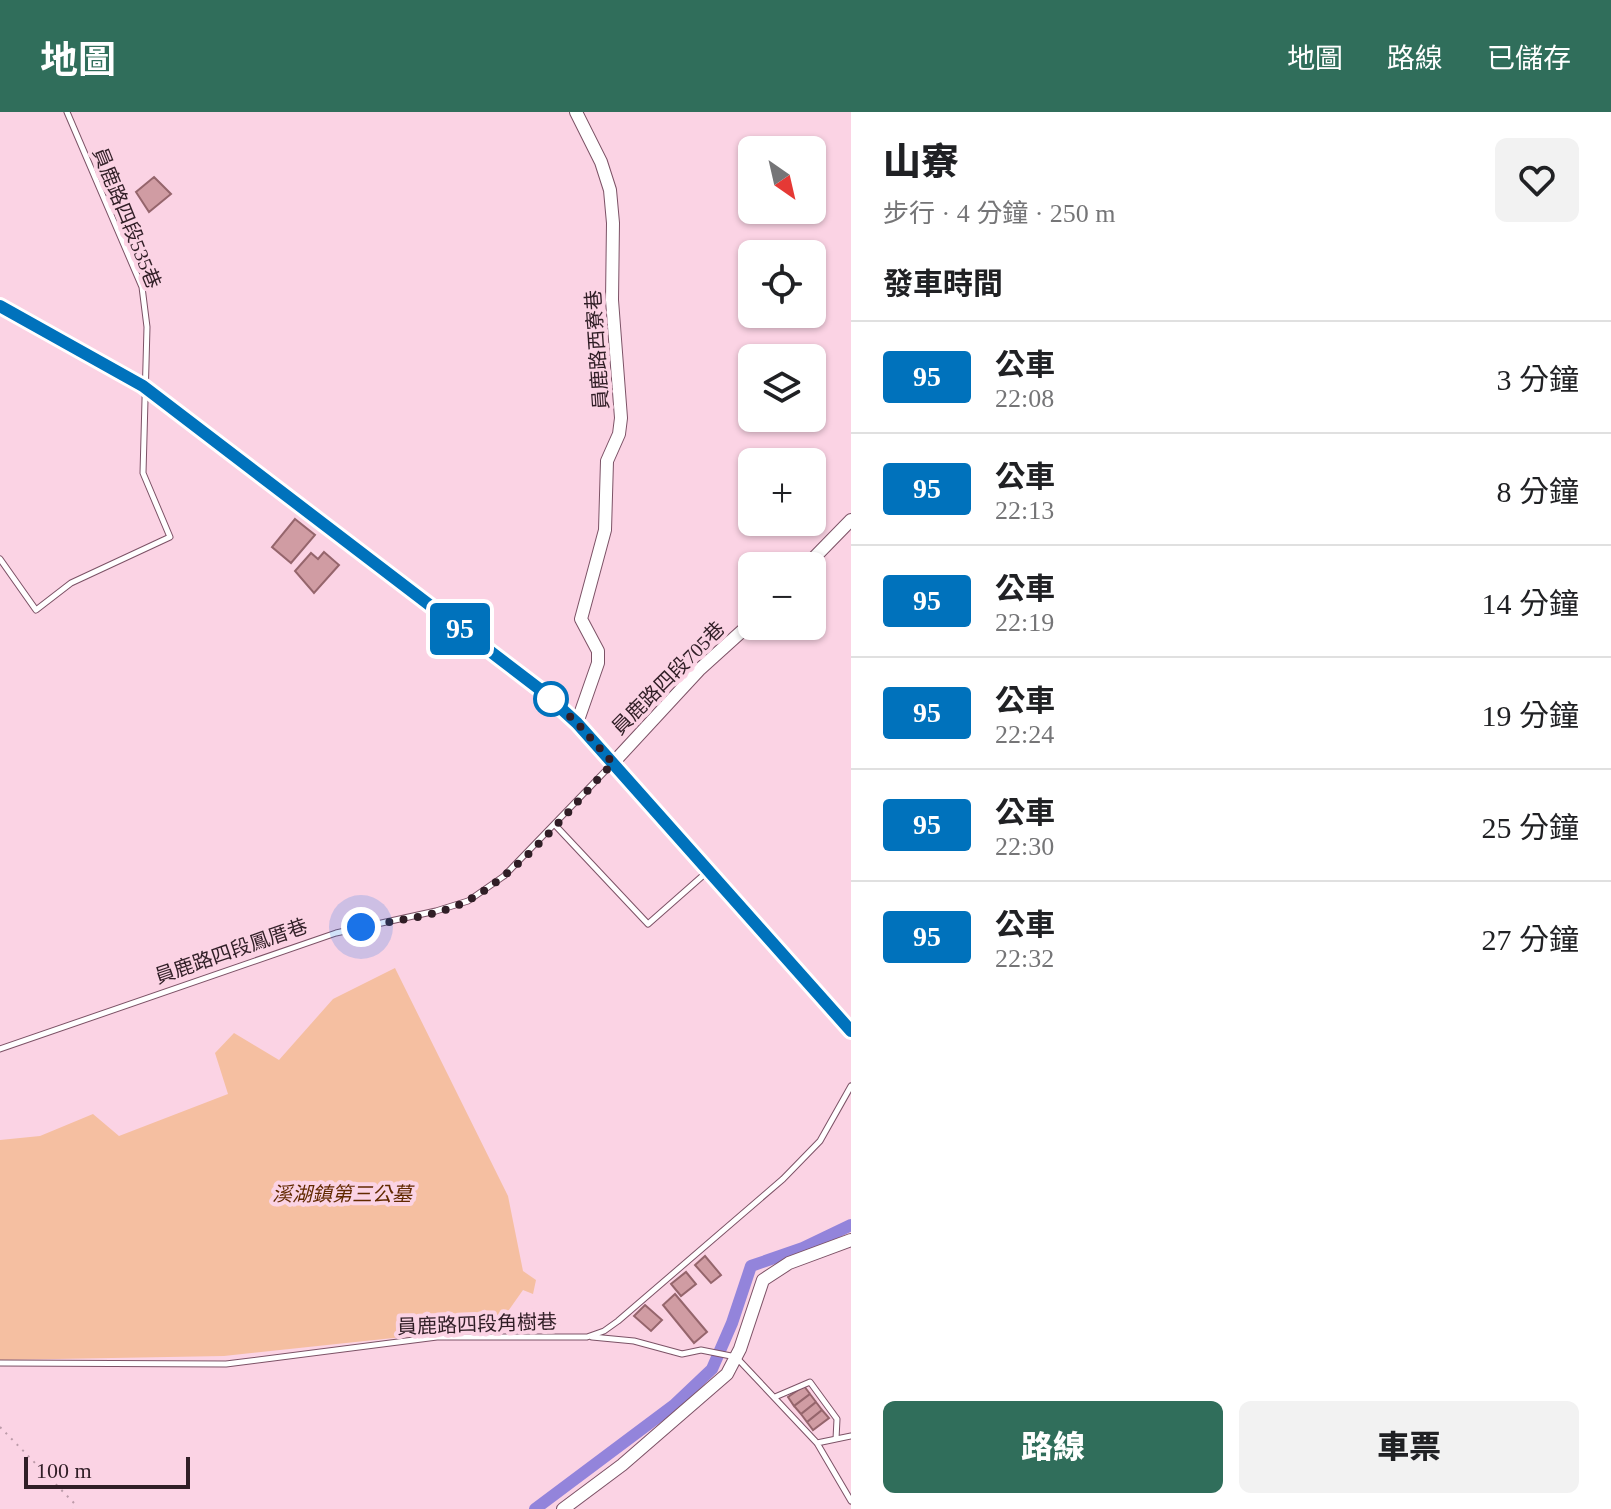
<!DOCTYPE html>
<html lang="zh-TW">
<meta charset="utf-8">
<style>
body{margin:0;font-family:"Times New Roman","Noto Sans TC",serif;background:#f2f2f2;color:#202124;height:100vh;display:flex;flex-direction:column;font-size:30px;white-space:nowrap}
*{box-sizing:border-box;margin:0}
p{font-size:26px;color:#757577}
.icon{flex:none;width:44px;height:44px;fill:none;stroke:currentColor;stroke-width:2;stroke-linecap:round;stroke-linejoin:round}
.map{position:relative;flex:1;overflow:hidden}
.drawer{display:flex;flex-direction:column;background:#fff;width:760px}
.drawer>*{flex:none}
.badge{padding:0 16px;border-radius:6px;font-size:28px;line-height:52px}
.needle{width:52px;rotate:146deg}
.fabs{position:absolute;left:738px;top:24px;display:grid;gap:16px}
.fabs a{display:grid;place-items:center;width:88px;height:88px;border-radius:12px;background:#fff;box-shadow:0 2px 6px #0004;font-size:40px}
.scale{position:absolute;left:24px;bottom:20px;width:166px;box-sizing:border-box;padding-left:8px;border:4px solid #301e26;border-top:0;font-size:22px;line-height:28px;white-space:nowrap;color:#301e26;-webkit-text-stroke:6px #fbd3e4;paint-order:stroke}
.you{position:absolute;width:40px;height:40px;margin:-20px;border:6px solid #fff;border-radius:50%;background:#1a73e8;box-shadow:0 0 0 12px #1a73e833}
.map>.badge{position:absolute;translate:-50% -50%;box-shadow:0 0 0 4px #fff}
h2{padding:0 32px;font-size:30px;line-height:72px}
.round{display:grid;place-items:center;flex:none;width:84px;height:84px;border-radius:12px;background:#f2f2f2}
.headline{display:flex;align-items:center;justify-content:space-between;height:136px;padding:0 32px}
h1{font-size:38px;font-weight:800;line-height:60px}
.button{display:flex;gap:16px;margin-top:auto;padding:16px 32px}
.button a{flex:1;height:92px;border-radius:12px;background:#306e5b;color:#fff;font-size:32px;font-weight:800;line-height:92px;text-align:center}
.button a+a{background:#f2f2f2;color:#202124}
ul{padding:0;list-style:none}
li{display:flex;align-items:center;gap:24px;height:112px;padding:0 32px;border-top:2px solid #e0e0e0}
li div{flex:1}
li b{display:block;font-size:30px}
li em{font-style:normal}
li .badge{min-width:88px;font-weight:700;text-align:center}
header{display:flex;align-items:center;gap:48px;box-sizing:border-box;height:112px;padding:0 40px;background:#306e5b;color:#fff}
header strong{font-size:38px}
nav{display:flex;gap:44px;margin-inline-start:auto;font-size:28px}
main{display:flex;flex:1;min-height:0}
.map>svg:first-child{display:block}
.green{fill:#f5bfa1}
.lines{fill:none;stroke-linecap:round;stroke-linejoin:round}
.canal{stroke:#9384db;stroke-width:12}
.building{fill:#d09ca3;stroke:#95656c;stroke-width:2}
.service-casing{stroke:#7c5266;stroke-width:7}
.tertiary-casing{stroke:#7c5266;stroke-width:14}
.secondary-casing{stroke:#7c5266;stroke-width:16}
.path{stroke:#bc9ba9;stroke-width:2;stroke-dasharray:2 6;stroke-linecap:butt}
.service{stroke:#fff;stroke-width:5}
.tertiary{stroke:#fff;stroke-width:12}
.secondary{stroke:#fff;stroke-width:14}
.line-casing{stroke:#fff;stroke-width:18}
.line{stroke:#0072bc;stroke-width:12}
.walk{stroke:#301e26;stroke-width:8;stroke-dasharray:0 14.4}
.stop-dot{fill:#fff;stroke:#0072bc;stroke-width:4}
.labels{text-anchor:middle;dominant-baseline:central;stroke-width:8;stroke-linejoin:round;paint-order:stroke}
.street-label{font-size:20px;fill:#301e26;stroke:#fbd3e4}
.park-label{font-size:20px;font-style:italic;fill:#612900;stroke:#fbd3e4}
</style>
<header>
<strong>地圖</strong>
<nav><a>地圖</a><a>路線</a><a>已儲存</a></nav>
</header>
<main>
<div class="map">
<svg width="851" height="1397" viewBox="0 0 851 1397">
<rect width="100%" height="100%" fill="#fbd3e4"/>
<path class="green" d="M395,856L508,1084L523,1159L536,1168L533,1182L523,1178L497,1215L224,1244L0,1248V1028L40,1024L93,1002L119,1024L228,982L215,941L234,921L279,948L333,887Z"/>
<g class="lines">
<path class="canal" d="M535,1397L674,1293L712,1257L732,1211L751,1154L803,1136L851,1113"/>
</g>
<path class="building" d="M154,65L171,82L149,100L136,80Z
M295,407L315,423L291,451L272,435Z
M324,440L339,453L314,481L295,459L311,441L318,447Z
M768,514H806L805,526L767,523Z
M705,1144L721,1163L711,1171L695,1153Z
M686,1160L696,1172L681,1184L671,1172Z
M675,1182L707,1220L694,1231L663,1193Z
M645,1193L662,1208L651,1219L634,1204Z
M804,1274L810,1282L794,1294L788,1285Z
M810,1282L816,1290L801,1302L794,1294Z
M816,1290L822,1298L807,1310L801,1302Z
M822,1298L829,1306L813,1318L807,1310Z"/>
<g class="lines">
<g class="service-casing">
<path id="service" d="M0,447L36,498L71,471L170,425L143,361L147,215L142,175L67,0
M555,713L648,812L707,760
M0,937L336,821L436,799L468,789L504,764L612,652
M592,1225L634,1229L682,1242L701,1238L736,1245L817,1331L851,1389
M0,1251L226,1252L437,1225H587L604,1219L618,1209L783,1067L820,1029L851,974
M775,1285L810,1270L837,1307L836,1327
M817,1331L851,1324"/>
</g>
<g class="tertiary-casing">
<path id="tertiary" d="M576,0L601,50L610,78L613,111L612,188L621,306L619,322L607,349L605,418L581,507L598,539V551L577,611
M806,454L851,408
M613,651L700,557L752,510
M563,1397L622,1353L727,1262L740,1237L763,1168L789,1151L851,1128"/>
</g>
<g class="secondary-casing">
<path id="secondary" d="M0,194L143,274L542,579L577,611L851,919"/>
</g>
<path class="path" d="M0,1315L74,1391L73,1397"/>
<use href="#service" class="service"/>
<use href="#tertiary" class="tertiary"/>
<use href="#secondary" class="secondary"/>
</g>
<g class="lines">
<g class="line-casing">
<path id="line" d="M0,194L143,274L542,579L577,611L851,919"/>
</g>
<use href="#line" class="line"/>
<path class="walk" d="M361,815C395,808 438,805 469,788C523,758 570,696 613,651L577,611L542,579L551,587"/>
</g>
<circle class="stop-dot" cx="551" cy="587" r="16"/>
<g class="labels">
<g class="street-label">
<text transform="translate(127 106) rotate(68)">員鹿路四段535巷</text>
<text transform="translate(597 238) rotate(-94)">員鹿路西寮巷</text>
<text transform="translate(668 566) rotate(-45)">員鹿路四段705巷</text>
<text transform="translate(231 839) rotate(-19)">員鹿路四段鳳厝巷</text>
<text transform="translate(477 1212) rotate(-2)">員鹿路四段角樹巷</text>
</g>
<g class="park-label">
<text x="342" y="1082">溪湖鎮第三公墓</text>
</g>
</g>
</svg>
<div class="fabs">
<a><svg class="needle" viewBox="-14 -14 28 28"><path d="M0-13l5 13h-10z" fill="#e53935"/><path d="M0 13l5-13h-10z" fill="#757577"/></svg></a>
<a><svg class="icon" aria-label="locate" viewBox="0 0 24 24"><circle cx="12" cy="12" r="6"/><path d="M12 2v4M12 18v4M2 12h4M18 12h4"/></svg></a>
<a><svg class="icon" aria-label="layers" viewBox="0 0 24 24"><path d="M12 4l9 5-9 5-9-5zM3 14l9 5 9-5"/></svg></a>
<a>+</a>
<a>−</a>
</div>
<div class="scale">100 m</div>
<div class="you" style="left:361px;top:815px"></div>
<b class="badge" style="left:460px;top:517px;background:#0072bc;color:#fff">95</b>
</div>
<section class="drawer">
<div class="headline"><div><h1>山寮</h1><p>步行 · 4 分鐘 · 250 m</p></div><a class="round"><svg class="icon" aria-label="heart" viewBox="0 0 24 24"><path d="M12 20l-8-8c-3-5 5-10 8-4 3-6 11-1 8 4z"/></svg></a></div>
<h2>發車時間</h2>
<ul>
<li><span class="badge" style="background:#0072bc;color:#fff">95</span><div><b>公車</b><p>22:08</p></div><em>3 分鐘</em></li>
<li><span class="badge" style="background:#0072bc;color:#fff">95</span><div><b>公車</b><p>22:13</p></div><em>8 分鐘</em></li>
<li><span class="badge" style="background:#0072bc;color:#fff">95</span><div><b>公車</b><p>22:19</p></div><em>14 分鐘</em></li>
<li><span class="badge" style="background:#0072bc;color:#fff">95</span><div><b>公車</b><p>22:24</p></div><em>19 分鐘</em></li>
<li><span class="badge" style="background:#0072bc;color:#fff">95</span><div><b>公車</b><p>22:30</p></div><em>25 分鐘</em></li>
<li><span class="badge" style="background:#0072bc;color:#fff">95</span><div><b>公車</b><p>22:32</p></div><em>27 分鐘</em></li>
</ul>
<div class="button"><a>路線</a><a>車票</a></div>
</section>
</main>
